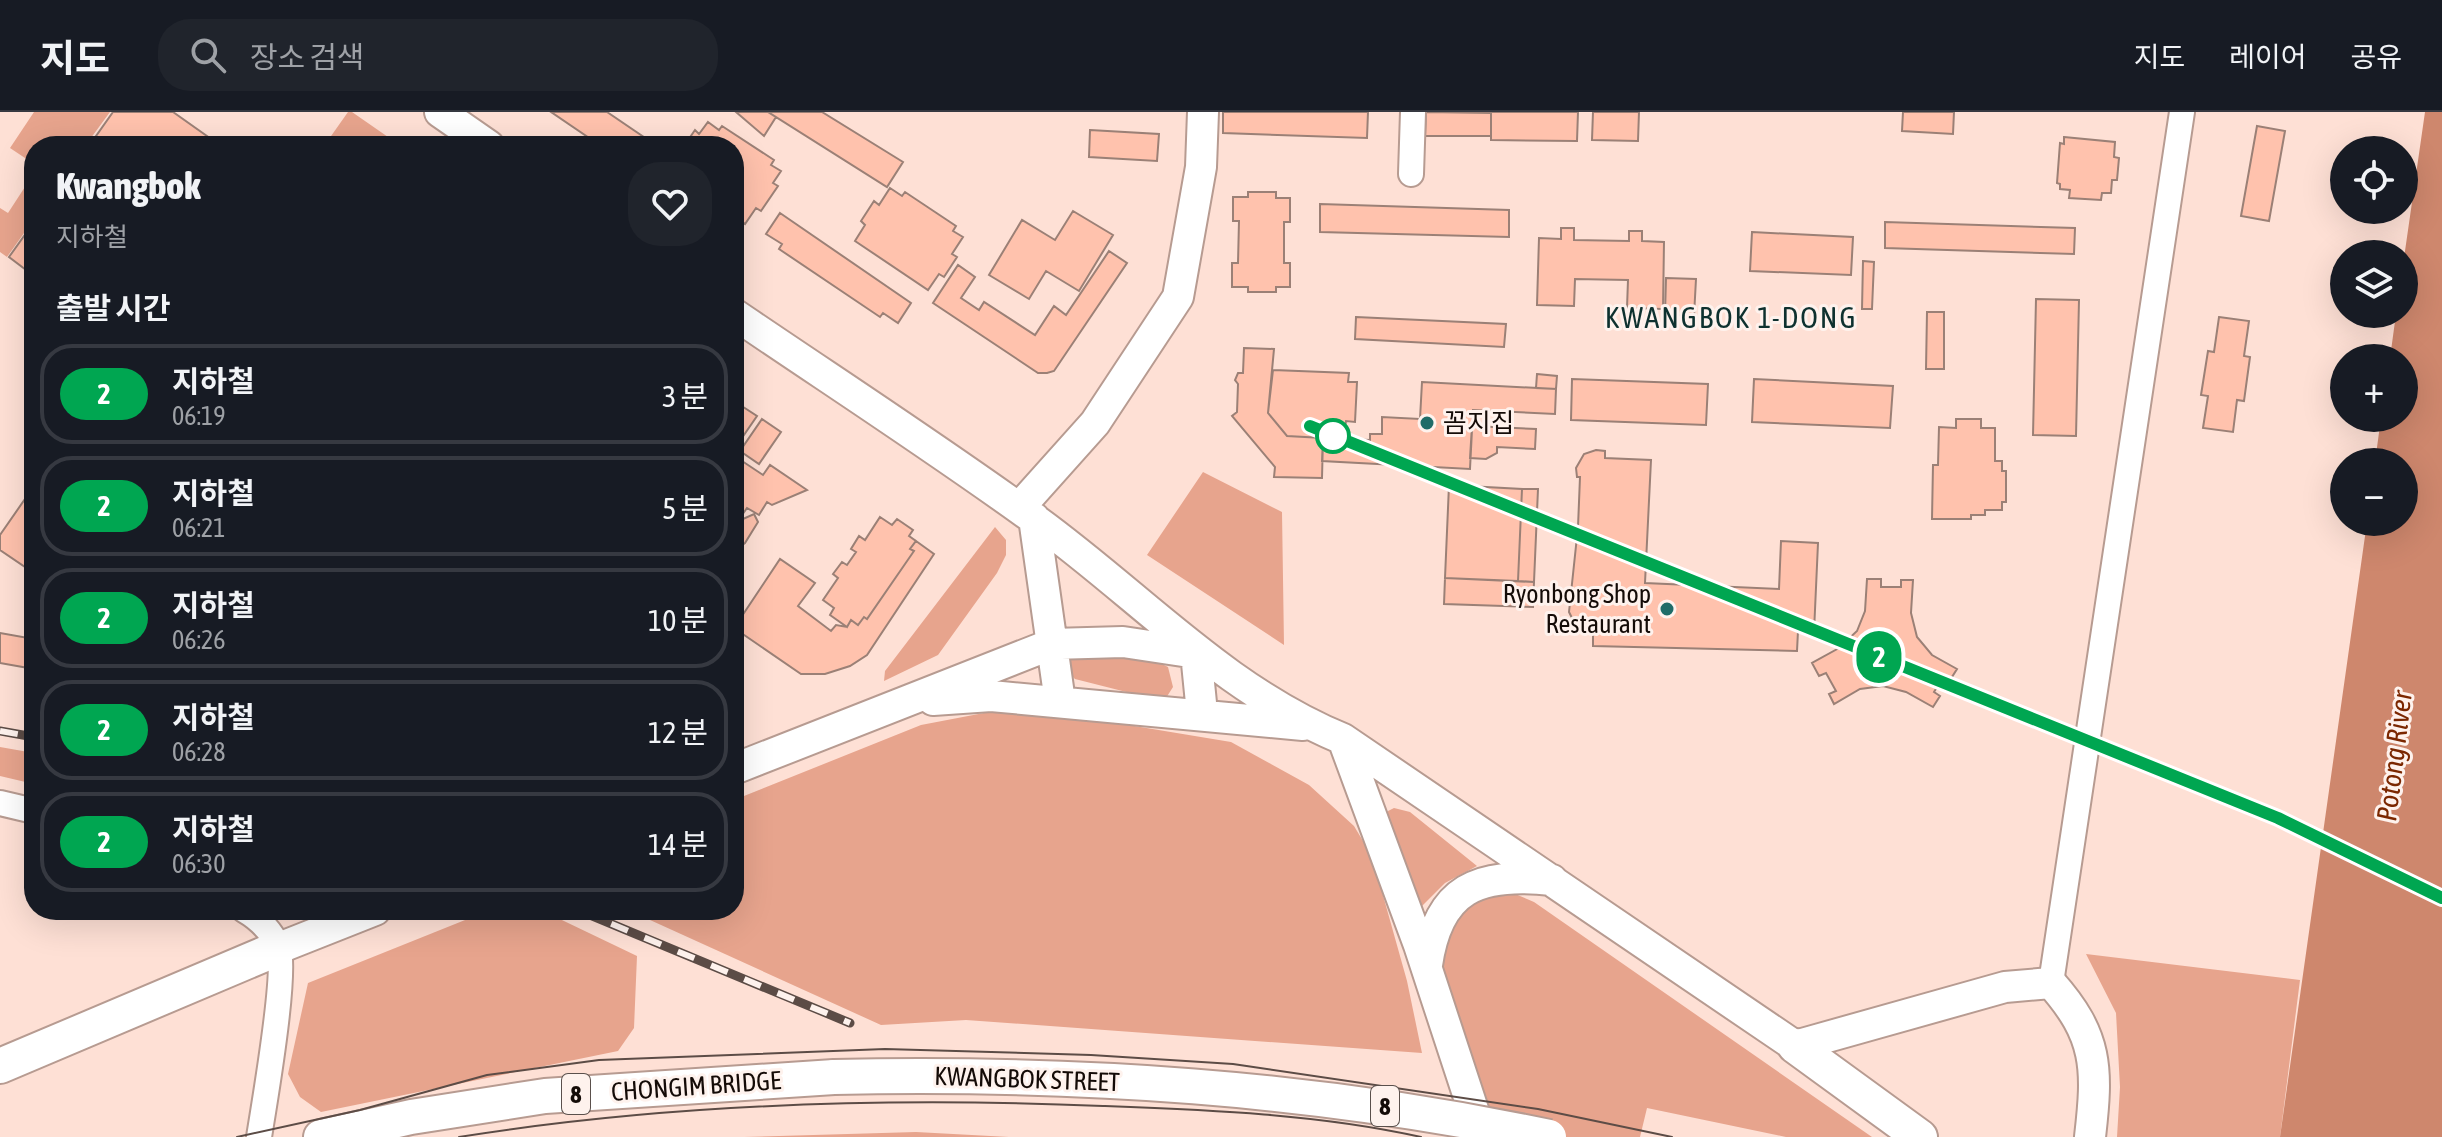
<!DOCTYPE html>
<html lang="ko">
<meta charset="utf-8">
<style>
body{margin:0;font-family:"Asap Condensed","Noto Sans KR",sans-serif;background:#20242c;color:#f1f3f6;height:100vh;display:flex;flex-direction:column;font-size:30px;white-space:nowrap}
*{box-sizing:border-box;margin:0}
p{font-size:26px;color:#9ea1a6}
.icon{flex:none;width:44px;height:44px;fill:none;stroke:currentColor;stroke-width:2;stroke-linecap:round;stroke-linejoin:round}
.map{position:relative;flex:1;overflow:hidden}
.sheet{position:absolute;left:24px;top:24px;width:720px;height:784px;display:flex;flex-direction:column;background:#171b24;border-radius:32px;box-shadow:0 8px 32px #0002}
.sheet>*{flex:none}
.badge{padding:0 16px;border-radius:26px;font-size:28px;line-height:52px}
.buttons{position:absolute;left:2330px;top:24px;display:grid;gap:16px}
.buttons a{display:grid;place-items:center;width:88px;height:88px;border-radius:50%;background:#171b24;box-shadow:0 8px 32px #0002;font-size:40px}
.map>.badge{position:absolute;translate:-50% -50%;box-shadow:0 0 0 4px #fff}
h2{padding:0 32px;font-size:30px;line-height:72px}
.round{display:grid;place-items:center;flex:none;width:84px;height:84px;border-radius:32px;background:#20242c}
.head{display:flex;align-items:center;justify-content:space-between;height:136px;padding:0 32px}
h1{font-size:38px;font-weight:800;line-height:60px}
ul{padding:0;list-style:none}
li{display:flex;align-items:center;gap:24px;height:100px;margin:0 16px 12px;padding:0 16px;border:4px solid #363941;border-radius:32px}
li div{flex:1}
li b{display:block;font-size:30px}
li em{font-style:normal}
li .badge{min-width:88px;font-weight:700;text-align:center}
header{display:flex;align-items:center;gap:48px;box-sizing:border-box;height:112px;padding:0 40px;background:#171b24;border-bottom:2px solid #363941}
header strong{font-size:38px}
nav{display:flex;gap:44px;margin-inline-start:auto;font-size:28px}
.search{width:560px;height:72px;background:#20242c;display:flex;align-items:center;gap:20px;box-sizing:border-box;padding:0 28px;border-radius:32px;color:#9ea1a6;font-size:30px}
.map>svg:first-child{display:block}
.green{fill:#e7a48d}
.water{fill:#ce876d}
.building{fill:#ffc2ad;stroke:#9b8076;stroke-width:2}
.lines{fill:none;stroke-linecap:round;stroke-linejoin:round}
.minor-casing{stroke:#b79b91;stroke-width:28}
.major-casing{stroke:#b79b91;stroke-width:34}
.highway-casing{stroke:#b79b91;stroke-width:38}
.minor{stroke:#fff;stroke-width:24}
.major{stroke:#fff;stroke-width:30}
.highway{stroke:#fff;stroke-width:34}
.tram{stroke:#5c4c46;stroke-width:2}
.rail-casing{stroke:#5c4c46;stroke-width:9}
.rail{stroke:#fef2ed;stroke-width:6;stroke-dasharray:18;stroke-linecap:butt}
.highway-bridge-casing{stroke:#b79b91;stroke-width:38;stroke-linecap:butt}
.highway-bridge{stroke:#fff;stroke-width:34}
.line-casing{stroke:#fff;stroke-width:18}
.line{stroke:#00a651;stroke-width:12}
.poi-dot{fill:#206c68;stroke:#fef2ed;stroke-width:3}
.stop-dot{fill:#fff;stroke:#00a651;stroke-width:4}
.labels{text-anchor:middle;dominant-baseline:central;stroke-width:6;stroke-linejoin:round;paint-order:stroke}
.shield{fill:#fef2ed;stroke:#5a504c;stroke-width:2}
.shield-label{font-size:24px;font-weight:bold;fill:#140b07}
.poi-label{font-size:26px;fill:#140b07;stroke:#fef2ed;text-anchor:start}
.street-label{font-size:26px;fill:#140b07;stroke:#fef2ed}
.water-label{font-size:28px;font-style:italic;fill:#7b2700;stroke:#fef2ed}
.quarter-label{font-size:30px;letter-spacing:2px;fill:#0e312f;stroke:#fef2ed}
</style>
<header>
<strong>지도</strong>
<div class="search"><svg class="icon" aria-label="search" viewBox="0 0 24 24"><circle cx="10" cy="10" r="6"/><path d="M15 15l6 6"/></svg>장소 검색</div>
<nav><a>지도</a><a>레이어</a><a>공유</a></nav>
</header>
<div class="map">
<svg width="2442" height="1025" viewBox="0 0 2442 1025">
<rect width="100%" height="100%" fill="#fee0d5"/>
<path class="green" d="M34,0H110L85,34H34V52L10,36Z
M348,0H352L401,34H324Z
M34,61V107L7,145L0,140V96L8,101Z
M1203,360L1282,400L1284,533L1147,443Z
M995,415L1006,428V443L997,461L938,543L884,569L885,559Z
M1073,544H1120L1154,548L1168,555L1173,575L1166,586L1154,587L1075,567L1068,560V551Z
M989,600L1068,603L1231,630L1309,673L1354,714L1372,744L1407,869L1422,941L966,908L881,913L628,798H674L693,806L698,800L695,798H734V688L921,613Z
M0,635L34,641V672L0,664Z
M1394,696L1410,700L1477,754L1445,771L1419,797L1387,708L1388,699Z
M1508,779L1534,790L1872,1025H1786L1647,996L1640,1025H1500L1435,854L1436,837L1466,790Z
M490,798H500L518,807L523,798H541L637,844L634,916L618,939L321,1000L300,985L288,962L308,871Z
M2086,842L2300,868L2280,1025H2117L2120,975L2116,901Z
M916,1020L1009,1025H744Z"/>
<path class="water" d="M2425,0H2442V1025H2280L2367,410H2404V350H2375L2381,306H2404V246H2390L2396,202H2404V146Z"/>
<path class="building" d="M113,0H173L221,34H89Z
M551,0H607L657,34H601Z
M736,0H768L776,5L764,24Z
M768,0H822L903,50L887,75Z
M1223,0H1368L1367,26L1223,21Z
M1426,0L1491,1V24H1425Z
M1578,0L1577,29L1491,28V0Z
M1593,0H1639L1638,29L1592,28Z
M1903,0H1954L1953,22L1902,19Z
M708,10L719,18L722,14L774,48L771,53L781,59L773,71L778,74L761,99L756,96L745,112L734,104V34H684L695,18L699,22Z
M2257,14L2285,19L2269,109L2241,104Z
M1090,18L1159,22L1157,49L1089,45Z
M2064,25L2115,30L2114,45L2119,46L2117,68H2112L2111,81H2102L2101,88L2069,86L2070,78L2060,77V72L2057,71L2060,31L2064,32Z
M890,76L902,84L905,80L956,114L953,119L963,125L952,142L957,145L944,165L939,162L928,178L855,129L865,113L861,109L874,89L879,93Z
M1248,80H1276V86H1290V110H1284V151H1290V175H1276V180H1248V175H1232V151H1238L1239,109H1233V85H1248Z
M1320,92L1509,98V125L1320,120Z
M1073,99L1113,123L1079,179L1046,159L1029,187L989,163L1022,108L1055,128Z
M780,101L911,191L898,211L883,201L880,205L779,137L782,132L766,122Z
M34,110V164L9,145Z
M1885,110L2075,116L2074,142L1885,136Z
M1561,116H1574V128L1629,129V119H1642V129L1664,130L1663,197L1627,196L1628,168L1575,167L1574,194L1537,193L1539,126L1561,127Z
M1752,120L1853,125L1851,163L1750,159Z
M1109,139L1127,151L1054,259L1047,261H1038L933,191L958,153L975,165L961,186L979,198L984,190L1035,223L1054,194L1066,203Z
M1863,149L1874,150L1872,197H1862Z
M1666,166L1696,167L1694,204L1665,203Z
M2036,187L2079,188L2076,324L2033,323Z
M1927,200H1944V257H1926Z
M1356,205L1506,212L1504,235L1355,227Z
M2219,205L2249,209L2244,244L2250,245L2244,289L2237,288L2233,320L2203,316L2208,284L2201,283L2208,239L2214,240Z
M1244,236L1274,237L1268,301L1287,324L1323,326L1322,366L1274,365L1275,355L1232,304L1237,300L1238,272L1235,268L1238,261H1243Z
M1273,258L1349,261L1348,270H1357L1355,310L1346,309L1345,316L1324,315L1323,326L1287,324L1268,301Z
M1537,262L1557,264L1556,277L1536,276Z
M1572,267L1708,272L1706,313L1571,308Z
M1754,267L1893,274L1890,316L1752,310Z
M1422,270L1556,277L1555,302L1473,298L1470,357L1322,349L1323,326L1370,328V322H1382V305L1420,307Z
M734,289L757,304L735,336L734,335Z
M762,307L781,320L759,352L740,339Z
M1956,307H1981V316H1995V349H2002V359H2006V390H2002V398H1985V403H1971V407H1932L1933,353H1938L1939,315L1956,316Z
M1472,314L1536,317L1535,337L1497,335V341L1486,347L1470,346Z
M1596,338L1605,339V346L1651,348L1645,471L1779,477L1781,429L1818,431L1814,520L1798,519L1797,539L1593,534V519L1577,516L1569,500L1578,415L1580,365H1577L1576,356L1584,342Z
M739,347L763,363L770,353L807,378L772,393L767,390L759,403L747,396L740,406L734,402V353Z
M1449,373L1522,377L1518,469L1445,466Z
M34,374V461L0,438V423Z
M1522,377H1538L1534,470L1518,469Z
M754,402L758,410L745,431L734,439V411Z
M880,405L892,413L897,407L913,418L909,424L916,429L910,437L914,439L867,507L864,505L858,513L851,508L847,515L830,503L834,496L823,488L838,466L833,462L842,450L847,453L856,440L851,437L859,424L865,428Z
M916,429L934,442L867,543L850,554L825,562H801L734,516L780,447L815,471L798,494L831,519L836,513L847,515L851,508L858,513L864,505L867,507L914,439L910,437Z
M1445,466L1534,470L1533,495L1444,492Z
M1867,467H1881V475H1901V468H1913L1911,501L1917,525L1932,543L1957,557L1950,568L1944,564L1934,580L1940,584L1933,595L1906,580L1883,574L1860,577L1834,592L1829,582L1836,579L1826,561L1819,564L1812,551L1839,536L1857,519L1865,499Z
M0,521L34,527V557L0,551Z"/>
<g class="lines">
<g class="minor-casing">
<path id="minor" d="M1411,62L1413,0
M0,691L34,699
M244,798C258,806 271,819 278,834C288,855 264,994 259,1025
M2051,871L2182,0"/>
</g>
<g class="major-casing">
<path id="major" d="M440,0L489,34
M734,202C834,270 936,336 1034,407C1137,481 1223,578 1343,627L1795,934L2005,875L2051,871C2098,924 2098,956 2090,1025
M1019,396L1095,311L1178,185L1201,55L1203,0
M1034,406L1060,590
M1196,541L1202,601
M933,588L991,584L1303,613
M1343,627L1419,833L1482,1025
M734,657L1052,532L1123,530L1196,541
M279,836L375,798
M1427,853C1438,776 1478,760 1552,768"/>
</g>
<g class="highway-casing">
<path id="highway" d="M1795,934L1920,1025
M0,954L279,836
M321,1025L411,1005L545,984L834,965"/>
</g>
<use href="#minor" class="minor"/>
<use href="#major" class="major"/>
<use href="#highway" class="highway"/>
<path class="tram" d="M237,1025L360,998L487,963L599,948L885,937L1091,943L1233,952L1538,997L1672,1025
M459,1025C672,991 888,985 1103,994C1209,998 1318,1002 1421,1025"/>
<g class="rail-casing">
<path id="rail" d="M0,619L34,625
M578,798L850,911"/>
</g>
<use href="#rail" class="rail"/>
<g class="highway-bridge-casing">
<path id="highway-bridge" d="M834,965C1076,960 1313,975 1549,1025"/>
</g>
<use href="#highway-bridge" class="highway-bridge"/>
</g>
<g class="lines">
<g class="line-casing">
<path id="line" d="M1310,314L2278,706L2442,786"/>
</g>
<use href="#line" class="line"/>
</g>
<g class="poi-dot">
<circle cx="1427" cy="311" r="8"/>
<circle cx="1667" cy="497" r="8"/>
</g>
<circle class="stop-dot" cx="1333" cy="324" r="16"/>
<g class="labels">
<g class="shield">
<rect x="562" y="962" width="28" height="40" rx="6"/>
<rect x="1371" y="974" width="28" height="40" rx="6"/>
</g>
<g class="shield-label">
<text x="576" y="982">8</text>
<text x="1385" y="994">8</text>
</g>
<g class="poi-label">
<text x="1443" y="311">꼼지집</text>
<text x="1651" y="482" text-anchor="end">Ryonbong Shop<tspan x="1651" dy="30">Restaurant</tspan></text>
</g>
<g class="street-label">
<text transform="translate(1027 967) rotate(2)">KWANGBOK STREET</text>
<text transform="translate(696 974) rotate(-4)">CHONGIM BRIDGE</text>
</g>
<g class="water-label">
<text transform="translate(2394 644) rotate(-83)">Potong River</text>
</g>
<g class="quarter-label">
<text x="1731" y="205">KWANGBOK 1-DONG</text>
</g>
</g>
</svg>
<div class="buttons">
<a><svg class="icon" aria-label="locate" viewBox="0 0 24 24"><circle cx="12" cy="12" r="6"/><path d="M12 2v4M12 18v4M2 12h4M18 12h4"/></svg></a>
<a><svg class="icon" aria-label="layers" viewBox="0 0 24 24"><path d="M12 4l9 5-9 5-9-5zM3 14l9 5 9-5"/></svg></a>
<a>+</a>
<a>−</a>
</div>
<b class="badge" style="left:1879px;top:545px;background:#00a651;color:#fff">2</b>
<section class="sheet">
<div class="head"><div><h1>Kwangbok</h1><p>지하철</p></div><a class="round"><svg class="icon" aria-label="heart" viewBox="0 0 24 24"><path d="M12 20l-8-8c-3-5 5-10 8-4 3-6 11-1 8 4z"/></svg></a></div>
<h2>출발 시간</h2>
<ul>
<li><span class="badge" style="background:#00a651;color:#fff">2</span><div><b>지하철</b><p>06:19</p></div><em>3 분</em></li>
<li><span class="badge" style="background:#00a651;color:#fff">2</span><div><b>지하철</b><p>06:21</p></div><em>5 분</em></li>
<li><span class="badge" style="background:#00a651;color:#fff">2</span><div><b>지하철</b><p>06:26</p></div><em>10 분</em></li>
<li><span class="badge" style="background:#00a651;color:#fff">2</span><div><b>지하철</b><p>06:28</p></div><em>12 분</em></li>
<li><span class="badge" style="background:#00a651;color:#fff">2</span><div><b>지하철</b><p>06:30</p></div><em>14 분</em></li>
</ul>
</section>
</div>
